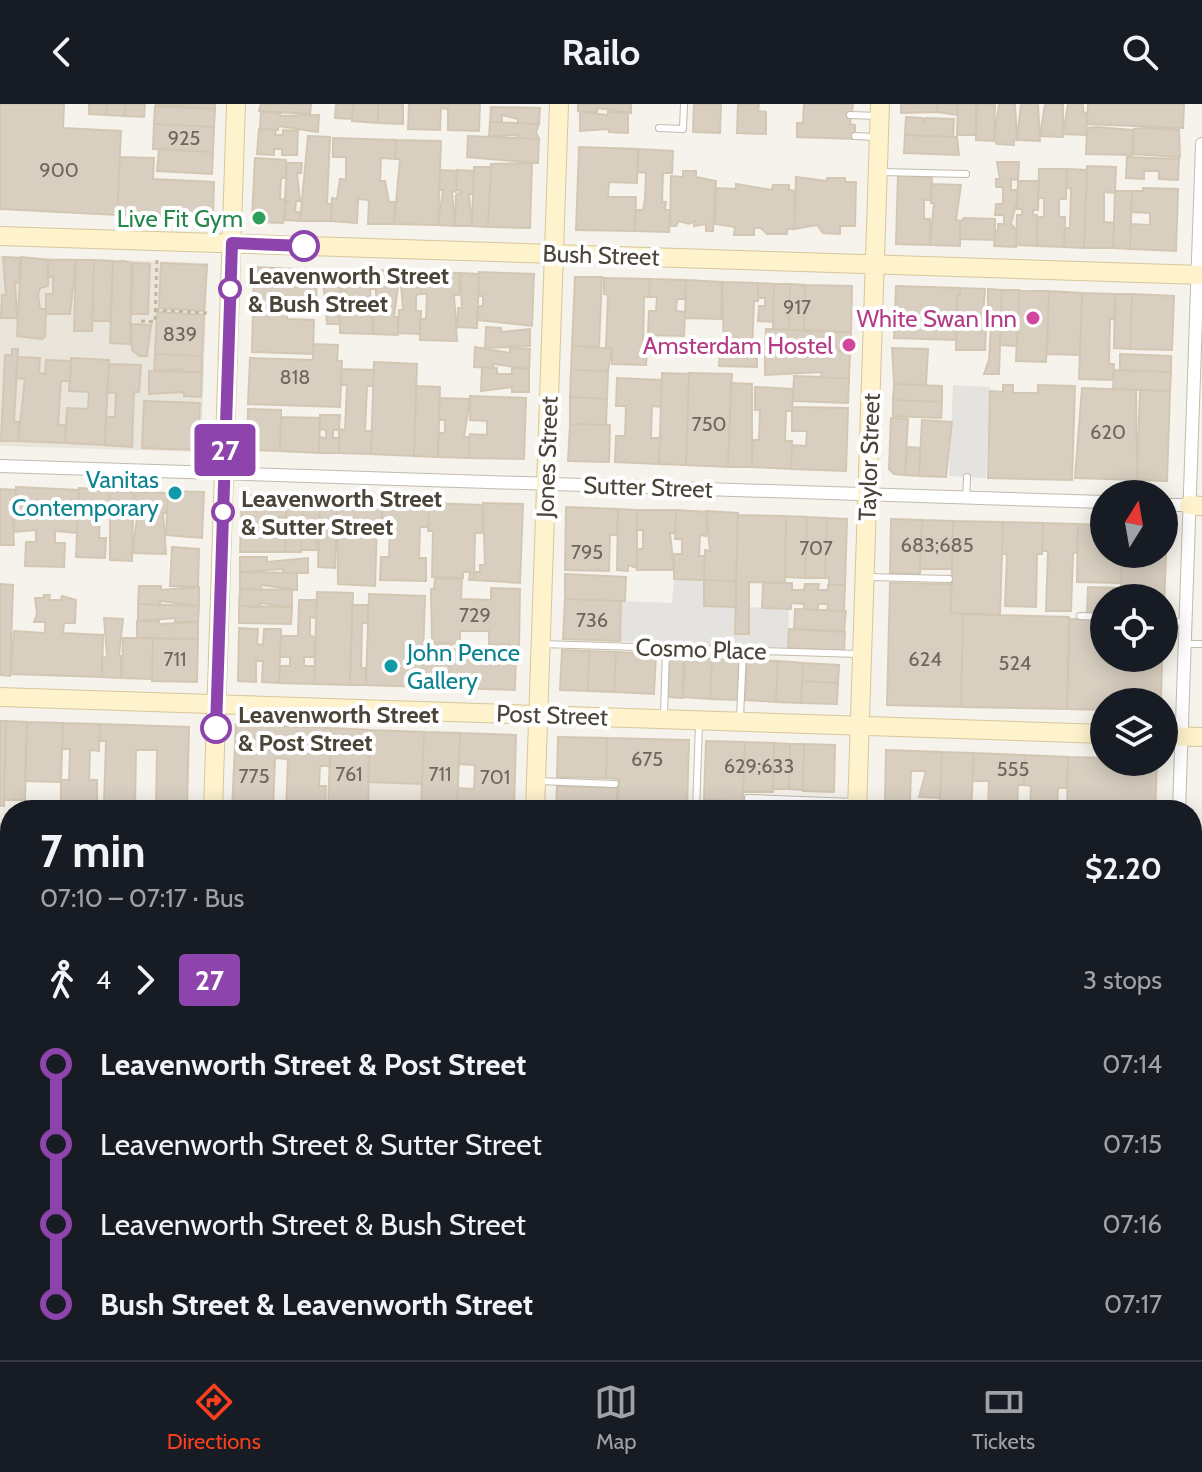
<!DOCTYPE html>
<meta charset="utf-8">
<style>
body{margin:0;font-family:Cabin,sans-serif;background:#20242c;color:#f1f3f6;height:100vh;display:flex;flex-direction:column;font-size:30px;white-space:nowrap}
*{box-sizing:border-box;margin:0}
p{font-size:26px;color:#9ea1a6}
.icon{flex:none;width:44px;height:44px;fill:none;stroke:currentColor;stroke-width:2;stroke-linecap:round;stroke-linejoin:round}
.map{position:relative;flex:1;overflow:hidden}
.panel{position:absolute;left:0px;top:696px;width:1202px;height:560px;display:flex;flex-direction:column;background:#171b24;border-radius:32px 32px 0 0;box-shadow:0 4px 20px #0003}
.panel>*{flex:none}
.badge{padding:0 16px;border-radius:6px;font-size:28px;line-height:52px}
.needle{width:52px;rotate:11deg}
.controls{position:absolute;left:1090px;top:376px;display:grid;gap:16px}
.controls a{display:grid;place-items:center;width:88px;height:88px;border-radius:50%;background:#171b24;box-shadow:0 4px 20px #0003;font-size:40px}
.map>.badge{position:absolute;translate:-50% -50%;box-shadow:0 0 0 4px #fff}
.legs{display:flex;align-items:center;gap:12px;height:88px;padding:0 40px;font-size:26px}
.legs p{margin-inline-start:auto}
.head{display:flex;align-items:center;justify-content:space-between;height:136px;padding:0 40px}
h1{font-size:44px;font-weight:800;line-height:60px}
ul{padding:0 40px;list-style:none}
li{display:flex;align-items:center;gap:28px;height:80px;font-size:30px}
li i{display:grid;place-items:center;width:12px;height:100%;margin:0 10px;background:currentColor}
li i::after{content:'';width:20px;height:20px;margin:-10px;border:6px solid;border-radius:50%;background:#171b24}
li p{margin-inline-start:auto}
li:first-child i{background:linear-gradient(#0000 50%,currentColor 0)}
li:last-child i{background:linear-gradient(currentColor 50%,#0000 0)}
header{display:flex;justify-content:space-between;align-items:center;height:104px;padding:0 40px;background:#171b24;font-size:36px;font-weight:800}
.menu{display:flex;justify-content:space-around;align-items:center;height:112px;border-top:2px solid #363941;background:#171b24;font-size:22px;color:#9ea1a6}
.menu a{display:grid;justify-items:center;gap:4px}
.menu .selected{color:#fc3f1d}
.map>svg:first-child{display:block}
.residential{fill:#eae5da}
.green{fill:#d2eab5}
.parking{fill:#e5e3e0}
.building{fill:#d8cfc1;stroke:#d3c7b4;stroke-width:2}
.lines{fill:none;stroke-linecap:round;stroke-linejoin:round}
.lane-casing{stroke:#c2bbae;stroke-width:8}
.street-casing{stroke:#c2bbae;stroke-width:14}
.secondary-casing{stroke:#d6c79b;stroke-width:20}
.path{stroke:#c4b79f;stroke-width:3;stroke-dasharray:4 4;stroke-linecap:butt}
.lane{stroke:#fff;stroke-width:6}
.street{stroke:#fff;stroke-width:12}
.secondary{stroke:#fff3cd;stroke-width:18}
.line-1-casing{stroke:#fff;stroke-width:18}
.line-1{stroke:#8e44ad;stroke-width:12}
.leisure-dot{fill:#2e9e5b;stroke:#fff;stroke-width:3}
.stop-1-dot{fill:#fff;stroke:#8e44ad;stroke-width:4}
.hotel-dot{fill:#d1479c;stroke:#fff;stroke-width:3}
.culture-dot{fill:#0f9aa8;stroke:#fff;stroke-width:3}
.labels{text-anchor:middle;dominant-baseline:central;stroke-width:8;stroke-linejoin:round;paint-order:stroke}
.number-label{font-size:20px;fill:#6e675b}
.leisure-label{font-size:24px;fill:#27864d;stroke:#fff;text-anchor:end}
.street-label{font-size:24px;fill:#4b4439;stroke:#fff}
.stop-label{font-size:24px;font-weight:bold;fill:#4b4439;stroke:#fff;text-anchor:start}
.hotel-label{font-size:24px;fill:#b23c85;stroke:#fff;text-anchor:end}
.culture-label{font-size:24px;fill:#0d838f;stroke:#fff;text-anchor:end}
</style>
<header><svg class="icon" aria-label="back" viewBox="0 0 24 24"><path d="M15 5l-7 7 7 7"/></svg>Railo<svg class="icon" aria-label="search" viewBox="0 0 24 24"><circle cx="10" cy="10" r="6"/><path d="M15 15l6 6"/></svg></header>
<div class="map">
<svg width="1202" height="1256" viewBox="0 0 1202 1256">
<rect width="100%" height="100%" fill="#f6f3ec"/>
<path class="residential" d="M0,152L208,159L201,348L0,342Z
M370,626L424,628L421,706H368Z"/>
<path class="green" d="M3,1170H10V1246H78V1256H0V1175Z"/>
<path class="parking" d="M953,281L990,283L986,374L949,372Z
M674,475L704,476L736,503V530H749V503L789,505L788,544L620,537L621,497L672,499Z"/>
<path class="building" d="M0,0H64L63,24L121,27L117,111L0,105Z
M89,0H107L106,11L89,10Z
M107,0H125V12L106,11Z
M125,0H145L144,13L125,12Z
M155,0H215V5Z
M311,0L310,10L259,7L261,0Z
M336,0H353L352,15L335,14Z
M353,0H378V19L352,17Z
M378,0H403V20L378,19Z
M409,0H480L479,27L448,26V5L441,4L440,26L408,25Z
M578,0H631V9L597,4V8L578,7Z
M694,0H721L720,29L693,28Z
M738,0H759L758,7L766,8V30L737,29Z
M804,0H853L850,20L855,21V35L797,33V19H803Z
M901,0H938L937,8L901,9Z
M938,0H958L957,11L937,8Z
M958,0H976V31H957Z
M977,0L995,1L994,37L976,36Z
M999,0H1015L1017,35L1014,36V41L997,40L994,35Z
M1021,0H1038L1040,37L1017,36Z
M1045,0H1063V33L1040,32Z
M1068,0H1083V8L1087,9L1086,31L1063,30Z
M1088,0H1184L1183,24L1087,20Z
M155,2L215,5L214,23L154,20Z
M491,3L540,4L539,20L518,19V15L502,11V18H490Z
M261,8L280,9V12L319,11L318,28L278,22V26L260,25Z
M580,8L608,11V8L628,9V29L609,28V25L580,27Z
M906,13L922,14L925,17V14L954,15L953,33L905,31Z
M490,18L539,20L536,28L539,35L517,34L518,31L489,32Z
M154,20L214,23L213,48L153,45Z
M1096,23L1133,26L1132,51L1086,50L1087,24Z
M1144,24L1179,26L1180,53L1133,50L1134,25Z
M259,25L276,26L275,31H283V26L298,27L297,51H282V45H274V51L257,50Z
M905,31L957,33L959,51L904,49Z
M308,32L330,33L327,100H332L331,117H300Z
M468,32L539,35L538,59L467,53Z
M333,34L396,36L395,55L381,54L380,77H385L389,98H395L394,120H368L369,96L358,95L357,119L331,117L332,94L337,95L340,75L346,76V53H333Z
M396,36L441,37L438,121L394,120L400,55H395Z
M579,43L638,45L637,79L609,78L608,93H636L635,127L576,126Z
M159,45L213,48L212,70L157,67Z
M638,45L673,47L672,69H663L662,98H666L665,106H670L669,128L635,127L636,106H643L645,95L646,69L638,68Z
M120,53L154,54L153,75L214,78L213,115L117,111Z
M1127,53L1179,55L1178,76L1159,75V67H1144V75L1126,74Z
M255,54L286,56V74H281L280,95L286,96L283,119L256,118L252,115Z
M997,58H1019L1018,76L1011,75V86H1016L1018,93L1011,120L1017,127L1016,143L994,142L995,127H998V120H1004V111H995L996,100H1003V83H996V75H1000Z
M287,59H302L301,69H297L300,97H296L295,108H301L300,117L285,116V98H289L285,95Z
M532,59L530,124L488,123L491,60Z
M1087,62L1116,63L1115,89L1104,88V118L1114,119L1113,144H1084Z
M474,63H491L488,123L472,122Z
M1039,65H1067L1066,95H1059V113H1065L1064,143L1037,142V112L1044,113V94H1038Z
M1067,65L1087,66L1084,144L1064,143L1065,124H1070L1071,84H1066Z
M440,66L457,67L456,88L452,87L455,122L438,121L443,86H439Z
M457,66L474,67L473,90H469L472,122H455L456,91L462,88L456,85Z
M683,67H696V73L716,77L713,127H706V120L694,122L695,117L689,120L679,117L676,122H670L671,72L683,73Z
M898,70L932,74L931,96H924V115H930V141L896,140Z
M796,73L827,77V74H845V78H856L855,122H840V130L823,129L817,121L794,125Z
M1018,77H1039L1038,106H1033V111H1037V142L1016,141L1017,111H1022V105H1017Z
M736,80L772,86L773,81H789V86L796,87L794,125H787V130H767L761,124H754V131H734L735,123L715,120L716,84L736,85Z
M931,80L961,81L956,116L960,117V142L930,141L934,99H931Z
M1143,84L1178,85L1176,147L1130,145L1131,120L1150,121V109L1131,108L1132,87H1143Z
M1115,87H1132L1130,145L1113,144Z
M964,114L995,115V136L960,135V118Z
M3,153L20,154L19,179L15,178L17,214H1L2,191H6Z
M21,153L48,156V182L40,184L38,191L40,205H46L45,233L42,235L17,232Z
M48,156H76L70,210H46V190H53V173L47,172Z
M76,156H94L92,227H74Z
M94,156L113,157L110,217H92Z
M123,157L132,159L130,240L110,239L113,158Z
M133,159L150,160L148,210H131Z
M161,159L207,161L204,207L159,204Z
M254,163L317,166L316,200L287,199V215L314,216L313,250L252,248Z
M322,165L342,166L340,220H327Z
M375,166L400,167L394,213H398V231L373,230V212H377Z
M400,166L422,167L421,190L416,191V207H421L420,230L398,229L399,206H403Z
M343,167L375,168L374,185H370L373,230L340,229V209H345L346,187H341Z
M422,168L460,169L459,191H454L457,237L420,236V215H426L427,190H421Z
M479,168L534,170L532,222L478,216V202H483V192H478Z
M460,169L479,170L477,224L457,223L458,204H462Z
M575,173H602L599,243L572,242Z
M604,174L650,175L649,193H644L643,244L647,245L646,261L612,260V244H606L608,191L604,190Z
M650,175L686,176L685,195H677L676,207L685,208L684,232L648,231L649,207H656L657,193H649Z
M686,176L722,178L721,215L685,214Z
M722,178L758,179V197H754L752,246H757V263L719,262L720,245H724Z
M758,179L774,180L773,218L758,217L759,202H765V194H758Z
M774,180H790L789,226L773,225Z
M790,180L805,181L804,227L789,226Z
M805,181L852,182L851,228L804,227Z
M896,182L960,184V191H957L956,236L894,234Z
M960,184L985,185L982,224H986L985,246H956L957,191H960Z
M988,185L1002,186L999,270H984L989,256L992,206V202L988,201Z
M1002,186H1019L1017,242L1000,241Z
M1019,186L1049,187L1046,258L1016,257Z
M1049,187L1082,189L1080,251L1047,250Z
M1082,189L1115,190V215H1110L1109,260H1114L1113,276L1079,275Z
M1115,190H1132L1130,245L1114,244Z
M1132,190L1174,192L1172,246L1130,245Z
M157,208L204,211L202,252L155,250Z
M131,220L151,221L147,252H139L132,246Z
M486,223L501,224V228L530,225V242L485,244Z
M766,225L851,228L850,248L788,241V245H765Z
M313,240L338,241L337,257H342L340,303L248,300L250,254L313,256Z
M572,242L612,244L608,267L571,266Z
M475,243L510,249V244L530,245L529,265L493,260V264L474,263Z
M892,244L928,245L926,281L894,280Z
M12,245H18L14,318H19L18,337H1L5,251H12Z
M765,245L850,248L849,274L821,273L822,268L765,271Z
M155,250L202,252V268H181L182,265L154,267Z
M1120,250L1171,252V268L1120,266Z
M17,253L40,254L39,269L45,270L46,256L71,257L70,277H61L58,321H66L65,339L18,337L25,275L16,274Z
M71,254L109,256L105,341L65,339L67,304L88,305L89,288L69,287Z
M374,258L417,260L414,352L371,350Z
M109,260L141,261L139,288H134L132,343L105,341L106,313H115L116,289L107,288Z
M482,263L497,264V270H512V264L529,265V288H512V283L481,287Z
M341,265L374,266L373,282H367L365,327H372L371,350L339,349V325L345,326L347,281H341Z
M571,266L608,267L607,295L570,293Z
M1114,266L1171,268L1170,287L1113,285Z
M149,267L202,268L201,293L184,292V288L149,290Z
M662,269L689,270L686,361L659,360Z
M689,269L732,270L728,363L686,361Z
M794,272L849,274L848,299L793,297Z
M617,274L662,276L661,303L652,302L651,334H660L659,360L615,358L616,332H625L626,302H616Z
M731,279L752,280V363H728Z
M894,280L942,282V298L893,296Z
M1003,281H1013V289H1038V281L1075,282L1072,376L988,374L990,287L1003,288Z
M416,282L440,283L438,353L414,352Z
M755,283L793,285L792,307H786L785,337H792L791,365L752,363L753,336H759L760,306H755Z
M1082,284L1136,286L1137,376L1075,374Z
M1140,286L1170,287L1167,377L1137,376Z
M470,292L526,294L524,355L469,354L470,330L487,331V317L470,316Z
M570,293L607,295L606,321L570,320Z
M439,294L470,295L464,333H470L469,354L438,353V329H445V316H439Z
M893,296L942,298L941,314L893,312Z
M144,297L200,299L198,346L142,344Z
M792,303L848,304L846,367L791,365L792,341L806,342L807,327H792Z
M248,305L281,306L280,347L247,346Z
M320,311H340L339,326H333V334H339V349H319V333L326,334V326L319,325Z
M281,313L320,314L319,349L280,347Z
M891,314L908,315L905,371L894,370L889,365Z
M922,316L952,318L946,373L919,372Z
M570,320L610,321L609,358L568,357Z
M907,343L920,344L919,372L905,371Z
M16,383L79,386L77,429L55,427V439H65L64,463L25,462L26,438H36V426L14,428Z
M79,384L110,386L109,408H100L99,434H106L105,454L76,453Z
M0,385L16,386L12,405L14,441H0Z
M110,387L134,388V409H129L133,412L132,457L110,456Z
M168,387L204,388L202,434L166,431Z
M134,388L168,389L167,409H163L166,450L132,449L138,408H134Z
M242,391L287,393L286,414L278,413L277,428H286L285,448H240Z
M287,395H303L301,448H285Z
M303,395L320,396L319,414L316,416L318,446H301Z
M320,395H337L335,464L318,463Z
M337,395L383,397L382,418H377L375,482L338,480Z
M383,397L429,399L428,423H420L419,454H426V477L380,476L381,453H389L390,422H382Z
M429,399L483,401L482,429H475L474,476H469L470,468H463V474L432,473L433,427H428Z
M483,399L523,400L520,479L474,476V468H480V461H485Z
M566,403L618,405L617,431H610L609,467L565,466Z
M618,405L637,406V464L628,461V467L617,466Z
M637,406H676L675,429H670L674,466H637V445H643V426H637Z
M676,406L707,408L706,432L700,431L699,452H705L704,476L674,475V450H682V435H675Z
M706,407L738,409L736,477L704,476L705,446L710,447Z
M738,411L786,412L785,479L749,478V530H735Z
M786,412L807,413L805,474L785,473Z
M807,413L827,414L825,474H805Z
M827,414L847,415L845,481H829V474H825Z
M891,415L922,416L920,470L890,469Z
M922,416L953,417L952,465H920Z
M953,417L1003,418L1000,511L951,509Z
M1003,418L1043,419L1042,450H1037L1036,503L1005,502L1007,450H1002Z
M1043,419L1078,420L1077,449H1073L1071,507H1046L1048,447L1042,446Z
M1078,420L1104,421V450H1122L1121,479L1077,478Z
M1164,423H1167L1164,504V494H1104V510L1087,509L1088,483L1121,484L1122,450H1164Z
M172,443L199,445L198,483L170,482Z
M240,453H267V458L308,454V469H283V465L240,468Z
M240,468L297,469V486L261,481V486L240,485Z
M565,470L626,473L625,497L565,495Z
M435,474L462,475L461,495L491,496V484L520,485L519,541L489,540V527H460V540L432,539L431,485H434Z
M704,476L736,477V503L704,502Z
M763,479H792V486H804L805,480H819L818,486H828V481H845L844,507L827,506L828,500H818V506L804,505V500L791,499V505L762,504Z
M890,479L951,480V509L963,510L961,603L887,601Z
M0,480L13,481L10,572L0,571Z
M139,482H161V486L199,483V502L160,497V501L138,500Z
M240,485L292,486V503L260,499V503L239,502Z
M317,488L353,489L350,581L314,580Z
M369,490L425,492L422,583L366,581Z
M44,491H50L49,496H61L62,492L76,496L75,519H64L63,529L103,531L102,573L11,570L14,527L45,529V518H34L37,510L35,494H43Z
M565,495L621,497L620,537L563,535Z
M299,496H317L316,514L310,513V532L316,533L315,553H304V562H315L314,580L279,579L280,562H290V553H280L281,532H298Z
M138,500L199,502L198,518H175V514L138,517Z
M352,501H368V519H362L361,564H366V581H350Z
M239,502L292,503L291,520L239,519Z
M795,505L846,507L844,527L794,525Z
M963,510L1069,513L1067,605L961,603Z
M104,514L123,515L119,552H121V574L102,573V556L107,552Z
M1070,515L1104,516V554H1162L1161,598H1104V606L1067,605Z
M137,517H159V520L198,518V535L137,534Z
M239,524L258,525L257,540L263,541L264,525H281L279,579L262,578L263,557H256V578L238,577Z
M789,525L845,528L844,547L788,544Z
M123,534H153L152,575L122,574Z
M153,534L198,535L197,578L152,577Z
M423,538L451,539L449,584L422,583Z
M450,545L516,547L515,586L449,584Z
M562,546L589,547L588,587L560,586Z
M589,547L616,548L614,588L588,587Z
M616,548L656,550L654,590L614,588Z
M669,553H684L683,594L667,593Z
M685,553L712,555L710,595L683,593Z
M712,555L739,556L738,596L710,595Z
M747,556L778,557L776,598L745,596Z
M778,557L803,559L801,599L776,598Z
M803,559L839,561L838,579L802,577Z
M802,577L838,579L837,600L801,599Z
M0,617H6L4,702H0Z
M6,617L27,618L25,696H4Z
M27,618L63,619L61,678L25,677Z
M63,619L100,620L99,647L90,646L89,676H97V700L61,698V675L69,676L70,645H62Z
M100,620L189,623L187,703H156L157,646H136L135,701L104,700L106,637H99Z
M236,620L331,624L330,662H320L319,682H326L325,706H286L288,655L275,654L273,706H232Z
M331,624L370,626L368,706H328Z
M370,626L424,628L422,680L368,678Z
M424,628L460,629L457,706H421Z
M460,629L516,631L514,706H457L458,684L474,685L475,661L459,660Z
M558,633L607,634L606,674L557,673Z
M607,634L689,636L687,706H618L619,675L606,674Z
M706,637L745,638L743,697L704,696Z
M745,638L774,639L773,688H743Z
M774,639L790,640L789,685H773Z
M790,640H804L803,686L789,685Z
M804,640L835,641L834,688L803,687Z
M886,646L942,648L940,694L919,693L926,667H911L910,698L885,697Z
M942,648L974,649L971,706H884L885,697L940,699Z
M974,649L1025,651L1024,681H1018L1017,706H988L989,677H972Z
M1025,651L1068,653L1067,684H1058L1057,706H1030L1031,682L1024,681Z
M1068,653L1104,654V658H1157L1155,706H1067Z
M557,682L617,684L616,706H556Z
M743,697L780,698L779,706H743Z
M783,698L835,699L834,706H783Z
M0,720H10V748H0Z
M1197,741H1202V792H1196Z
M0,766H10V800H0Z
M1199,792H1202V840H1198Z
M0,846H10V928H0Z
M1196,885H1202V955L1194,954Z
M1194,954L1202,955V977H1193Z
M6,985H10V1031H4Z
M1193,987H1202V1068L1192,1067Z
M0,1075L10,1076V1165L0,1164L3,1130L0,1129V1110H4V1099L0,1095Z
M1192,1118L1202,1119V1256H1189V1246H1192Z
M601 1251a7 7 0 1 1 14 0a7 7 0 1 1-14 0Z
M81,1246H121V1256H80Z
M121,1246H175L174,1256H121Z
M217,1246H310V1256H216Z
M310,1246H338V1253L327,1252L338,1256H310L319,1252H310Z
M338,1246H363V1256H338Z
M363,1246H388V1256H363Z
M388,1246H405V1256H388Z
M432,1246H450V1251H460V1256H423L424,1250H432Z
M465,1246H496V1256H464Z
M539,1246H561L560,1256H539Z
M633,1246H682V1256H633Z
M730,1246H754L753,1256H729Z
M759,1246H817L816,1256H758Z
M865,1246H1141L1140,1256H864Z"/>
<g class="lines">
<g class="lane-casing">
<path id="lane" d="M850,11L878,12
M659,24L683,25L684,0
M855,32L875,33
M881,68L966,70
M966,394L967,373
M869,473L949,475
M1080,512L1104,513
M1164,517L1184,518
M542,540L859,550
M1185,540H1202
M664,611L666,544
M740,614L743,546
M539,677L615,680
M748,694L854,698
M696,706L699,620
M0,964L1,939
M1192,982H1202
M714,1256L715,1246"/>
</g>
<g class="street-casing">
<path id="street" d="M0,362L1104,398
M1164,401H1189
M1179,706L1202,40
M1161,1256L1162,1246"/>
</g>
<g class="secondary-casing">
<path id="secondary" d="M0,132L1202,171
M1189,401L1202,402
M0,593L1104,630
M1164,632L1202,633
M213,706L236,0
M535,706L559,0
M857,706L880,0
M0,822L10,823
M1192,862H1202
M0,1052H10
M1192,1093H1202
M194,1256L195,1246
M517,1256V1246
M839,1256V1246"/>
</g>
<path class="path" d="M155,206L207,209
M141,217L155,218L157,153
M953,1246L1006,1248
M2,1256V1241"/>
<use href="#lane" class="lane"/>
<use href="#street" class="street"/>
<use href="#secondary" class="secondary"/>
</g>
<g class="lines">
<g class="line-1-casing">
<path id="line-1" d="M216,624L232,139L304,142"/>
</g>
<use href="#line-1" class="line-1"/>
</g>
<circle class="leisure-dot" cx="259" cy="114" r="8"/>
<g class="stop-1-dot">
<circle cx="304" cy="142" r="14"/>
<circle cx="230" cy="185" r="10"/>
<circle cx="223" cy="408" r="10"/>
<circle cx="216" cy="624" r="14"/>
</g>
<g class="hotel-dot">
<circle cx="1033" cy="214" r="8"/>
<circle cx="849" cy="241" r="8"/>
</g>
<g class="culture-dot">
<circle cx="175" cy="389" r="8"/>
<circle cx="391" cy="562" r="8"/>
</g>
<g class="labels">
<g class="number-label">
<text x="184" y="34">925</text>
<text x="59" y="66">900</text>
<text x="797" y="203">917</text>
<text x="180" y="230">839</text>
<text x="295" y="273">818</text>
<text x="709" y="320">750</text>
<text x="1108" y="328">620</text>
<text x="937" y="441">683;685</text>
<text x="816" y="444">707</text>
<text x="587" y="448">795</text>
<text x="475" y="511">729</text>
<text x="592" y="516">736</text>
<text x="175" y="555">711</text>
<text x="925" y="555">624</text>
<text x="1015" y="559">524</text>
<text x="647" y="655">675</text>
<text x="759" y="662">629;633</text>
<text x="1013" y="665">555</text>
<text x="349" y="670">761</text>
<text x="440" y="670">711</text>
<text x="254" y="672">775</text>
<text x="495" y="673">701</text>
</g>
<g class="leisure-label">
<text x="243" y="114">Live Fit Gym</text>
</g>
<g class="street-label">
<text transform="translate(601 151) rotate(2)">Bush Street</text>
<text transform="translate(547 353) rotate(-88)">Jones Street</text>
<text transform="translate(869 353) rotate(-88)">Taylor Street</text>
<text transform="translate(648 383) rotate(2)">Sutter Street</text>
<text transform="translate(701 545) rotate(2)">Cosmo Place</text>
<text transform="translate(552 611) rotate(2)">Post Street</text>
</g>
<g class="stop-label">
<text x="248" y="171">Leavenworth Street<tspan x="248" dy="28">&amp; Bush Street</tspan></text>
<text x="241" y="394">Leavenworth Street<tspan x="241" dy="28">&amp; Sutter Street</tspan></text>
<text x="238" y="610">Leavenworth Street<tspan x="238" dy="28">&amp; Post Street</tspan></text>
</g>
<g class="hotel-label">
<text x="1017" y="214">White Swan Inn</text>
<text x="833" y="241">Amsterdam Hostel</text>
</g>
<g class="culture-label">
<text x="159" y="375">Vanitas<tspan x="159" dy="28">Contemporary</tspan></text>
<text x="407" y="548" text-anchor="start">John Pence<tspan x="407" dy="28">Gallery</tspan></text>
</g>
</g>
</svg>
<div class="controls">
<a><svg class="needle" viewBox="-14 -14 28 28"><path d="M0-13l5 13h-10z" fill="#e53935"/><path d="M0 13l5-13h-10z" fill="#9ea1a6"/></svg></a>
<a><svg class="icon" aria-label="locate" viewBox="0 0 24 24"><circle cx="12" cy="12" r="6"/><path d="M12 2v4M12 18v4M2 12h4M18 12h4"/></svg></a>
<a><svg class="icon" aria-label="layers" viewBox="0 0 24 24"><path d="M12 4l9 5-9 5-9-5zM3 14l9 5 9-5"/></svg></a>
</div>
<b class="badge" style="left:225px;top:346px;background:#8e44ad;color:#fff">27</b>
<section class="panel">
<div class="head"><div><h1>7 min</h1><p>07:10 – 07:17 · Bus</p></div><b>$2.20</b></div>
<div class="legs"><svg class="icon" aria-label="walk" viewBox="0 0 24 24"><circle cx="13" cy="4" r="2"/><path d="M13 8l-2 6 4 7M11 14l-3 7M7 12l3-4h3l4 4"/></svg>4<svg class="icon" aria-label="forward" viewBox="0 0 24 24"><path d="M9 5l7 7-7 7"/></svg><b class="badge" style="background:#8e44ad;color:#fff">27</b><p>3 stops</p></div>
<ul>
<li><i style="color:#8e44ad"></i><b>Leavenworth Street &amp; Post Street</b><p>07:14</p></li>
<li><i style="color:#8e44ad"></i><span>Leavenworth Street &amp; Sutter Street</span><p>07:15</p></li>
<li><i style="color:#8e44ad"></i><span>Leavenworth Street &amp; Bush Street</span><p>07:16</p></li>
<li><i style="color:#8e44ad"></i><b>Bush Street &amp; Leavenworth Street</b><p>07:17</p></li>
</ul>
</section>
</div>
<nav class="menu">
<a class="selected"><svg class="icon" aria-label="directions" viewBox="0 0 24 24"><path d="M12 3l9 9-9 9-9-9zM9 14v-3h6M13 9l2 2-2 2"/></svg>Directions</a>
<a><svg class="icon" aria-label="map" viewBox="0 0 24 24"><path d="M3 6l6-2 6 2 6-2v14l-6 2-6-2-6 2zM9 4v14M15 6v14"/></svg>Map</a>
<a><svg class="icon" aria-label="tickets" viewBox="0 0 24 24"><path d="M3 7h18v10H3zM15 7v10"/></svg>Tickets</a>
</nav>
